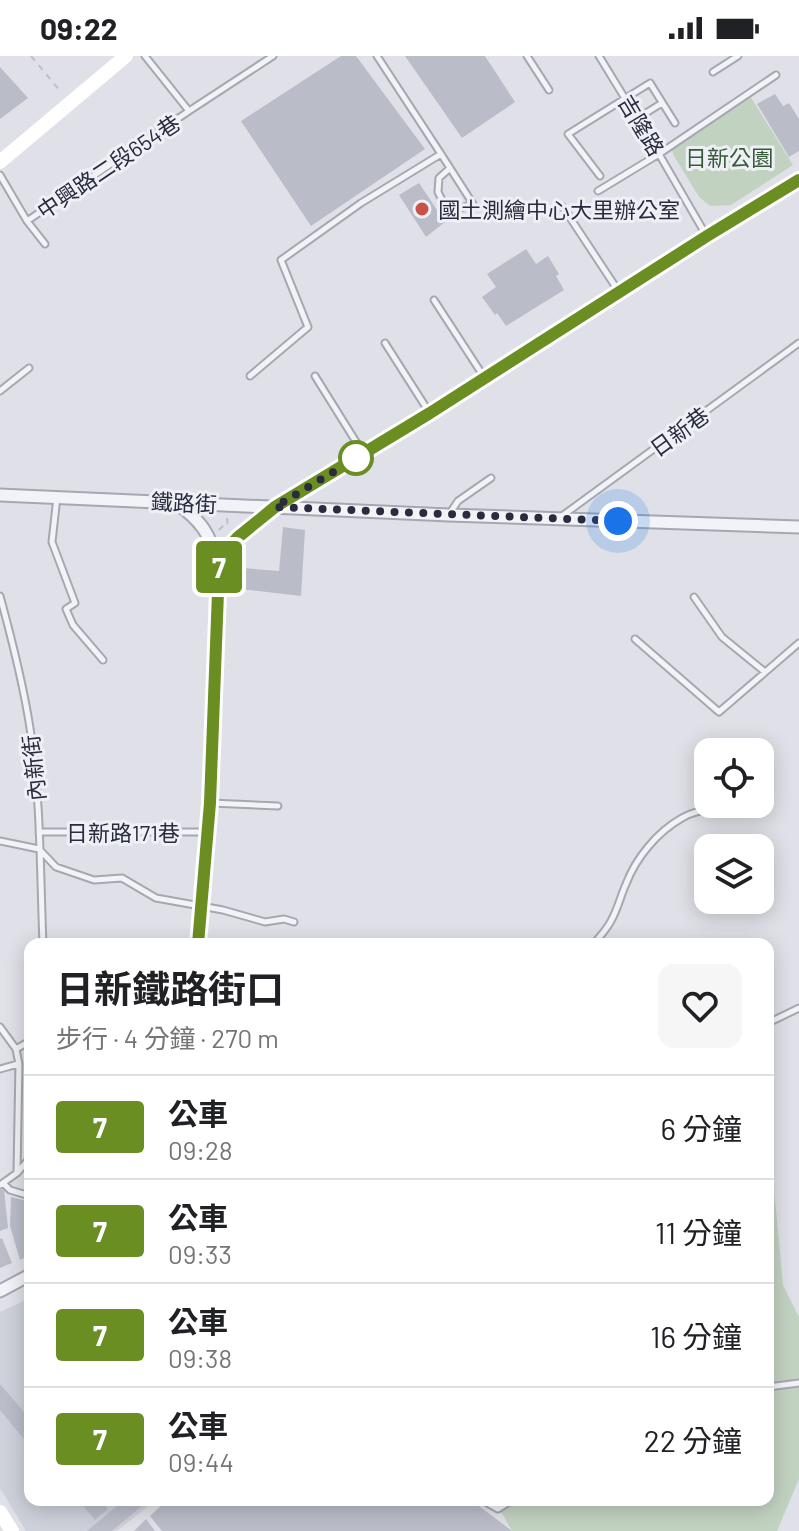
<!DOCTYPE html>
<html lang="zh-TW">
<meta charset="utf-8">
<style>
body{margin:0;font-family:Barlow,"Noto Sans TC",sans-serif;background:#f6f6f6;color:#202124;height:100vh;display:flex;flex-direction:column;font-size:30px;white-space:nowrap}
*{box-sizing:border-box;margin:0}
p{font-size:26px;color:#757577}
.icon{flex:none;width:44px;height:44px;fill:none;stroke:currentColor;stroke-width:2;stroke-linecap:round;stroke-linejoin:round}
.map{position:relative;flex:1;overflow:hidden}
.drawer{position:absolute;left:24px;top:882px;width:750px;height:568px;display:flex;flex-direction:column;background:#fff;border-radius:16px;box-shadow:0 4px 20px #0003}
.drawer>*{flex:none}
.badge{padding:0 16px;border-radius:6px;font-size:28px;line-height:52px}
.fabs{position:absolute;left:694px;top:682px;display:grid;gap:16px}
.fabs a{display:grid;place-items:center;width:80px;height:80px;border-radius:16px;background:#fff;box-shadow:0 4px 20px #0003;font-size:40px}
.you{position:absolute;width:40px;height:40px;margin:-20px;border:6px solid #fff;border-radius:50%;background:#1a73e8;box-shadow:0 0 0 12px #1a73e833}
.map>.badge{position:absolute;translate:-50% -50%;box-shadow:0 0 0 4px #fff}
.round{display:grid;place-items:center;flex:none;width:84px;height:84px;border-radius:16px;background:#f6f6f6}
.head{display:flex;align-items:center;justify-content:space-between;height:136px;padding:0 32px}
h1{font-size:38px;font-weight:700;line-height:60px}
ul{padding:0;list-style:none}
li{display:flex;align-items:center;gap:24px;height:104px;padding:0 32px;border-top:2px solid #e0e0e0}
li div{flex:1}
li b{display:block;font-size:30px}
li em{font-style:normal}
li .badge{min-width:88px;font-weight:700;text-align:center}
.status{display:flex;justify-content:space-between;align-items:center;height:56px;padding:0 40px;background:#fff;direction:ltr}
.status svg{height:22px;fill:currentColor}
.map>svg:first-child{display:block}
.built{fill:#ced0da}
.green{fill:#c2d2c1}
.building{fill:#babcc8}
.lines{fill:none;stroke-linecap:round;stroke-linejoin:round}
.lane-casing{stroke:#a5a7b2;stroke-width:9}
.street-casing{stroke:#a5a7b2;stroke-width:15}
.path{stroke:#bebfc7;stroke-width:2;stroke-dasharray:6 6;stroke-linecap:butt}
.lane{stroke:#f2f3f7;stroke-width:5}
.street{stroke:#f2f3f7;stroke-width:11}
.secondary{stroke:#fff;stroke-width:14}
.line-casing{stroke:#fff;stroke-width:18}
.line{stroke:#6b8e23;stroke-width:12}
.walk{stroke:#292c3f;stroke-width:8;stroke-dasharray:0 14.4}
.poi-dot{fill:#c95149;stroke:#eff0f6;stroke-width:3}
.stop-dot{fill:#fff;stroke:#6b8e23;stroke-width:4}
.labels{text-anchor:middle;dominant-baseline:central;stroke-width:6;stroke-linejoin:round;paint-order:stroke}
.street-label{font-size:22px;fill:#292c3f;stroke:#eff0f6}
.park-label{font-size:22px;fill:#375a38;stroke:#eff0f6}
.poi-label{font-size:22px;fill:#292c3f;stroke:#eff0f6;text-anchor:start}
</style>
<div class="status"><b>09:22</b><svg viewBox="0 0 49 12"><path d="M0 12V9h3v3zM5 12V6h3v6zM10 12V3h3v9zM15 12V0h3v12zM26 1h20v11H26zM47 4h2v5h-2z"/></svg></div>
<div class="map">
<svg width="799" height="1475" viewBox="0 0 799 1475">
<rect width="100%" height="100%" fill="#e0e1e8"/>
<path class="built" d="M30,1242V1444H156L117,1475H26L0,1432V1256Z"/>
<path class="green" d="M750,40L793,109L731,149L710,150L699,141L674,100L670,89Z
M768,1120L773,1122L783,1229L799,1261V1423L777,1475H512L503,1459L489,1444H768Z"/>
<path class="building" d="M341,0H356L425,93L311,170L241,65Z
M405,0H485L515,46L462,82Z
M0,11L28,42L0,63Z
M775,38L783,50L789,47L799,63V95L789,101L757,48Z
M419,127L445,166L426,181L399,139Z
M526,193L536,208L548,200L559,218L556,220L564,234L506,270L497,257L495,259L482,241L496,231L487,218Z
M283,471L305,474L301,540L240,533L243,512L279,515Z
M4,1133L8,1172L0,1175V1134Z
M11,1141L30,1146V1199L20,1204L10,1170Z
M2,1182L12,1207L0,1212V1183Z
M0,1328L30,1363V1401L23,1392L28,1388L0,1354Z
M78,1444H101L108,1453L95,1464Z
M124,1444H149L112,1475H87Z
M167,1444H475L479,1450L512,1475H162L150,1460Z
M146,1463L155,1475H134Z"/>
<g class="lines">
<g class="lane-casing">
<path id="lane" d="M145,0L189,55
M377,0L441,98L473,148L458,153L445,150L438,136L439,122L450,112
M527,0L549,34
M599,0L659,98L706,179
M713,16L738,0
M638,62L662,47
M0,119L27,165L45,188
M600,120L568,78L650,27L675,67
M598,135L659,98L776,19
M563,151L619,236
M27,165L189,55L273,0
M434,244L484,321
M385,287L429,356
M250,320L308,271L281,204L361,147L441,98
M315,320L363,397
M0,335L29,312
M57,441L52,486L75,547L66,553L73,569L103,604
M450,457L458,445L491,422
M562,460L799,287
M0,540C12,584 23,627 30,672C41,743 40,816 43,888
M694,541L722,581L765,616
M635,583L719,656L799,587
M760,740L769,737
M211,747L278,750
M39,776H206
M0,785L39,793L56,811L94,824L122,822L156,842L223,854L265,866L284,863L294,866
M594,888C600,880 608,872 612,863C618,852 621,839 626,828C636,802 657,776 682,762C699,752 717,754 735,748
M768,967L799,952
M0,971L16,993L19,1008L17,1117
M16,993L30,985
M0,1013L18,1008
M4,1128L10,1134L30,1140
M0,1129L17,1117L30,1102
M768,1331L799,1327
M482,1444L498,1453L512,1444"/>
</g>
<g class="street-casing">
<path id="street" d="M0,439L449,459L799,471
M175,446C202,465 210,478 219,510
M198,888L210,747L219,510L226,494L237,482L275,451L430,357L707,180L799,124
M0,1235L30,1219"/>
</g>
<path class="path" d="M31,0L61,36
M227,462L228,472
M219,474L227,466"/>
<use href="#lane" class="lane"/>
<use href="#street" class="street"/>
<path class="secondary" d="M0,106L126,0
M0,1456L12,1475"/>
</g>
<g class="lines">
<g class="line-casing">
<path id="line" d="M198,888L210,747L219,510L226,494L237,482L275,451L430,357L707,180L799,124"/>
</g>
<use href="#line" class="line"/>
<path class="walk" d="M356,402L363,398L275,451L618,465"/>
</g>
<circle class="poi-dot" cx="422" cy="153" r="8"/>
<circle class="stop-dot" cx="356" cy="402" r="16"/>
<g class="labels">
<g class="street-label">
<text transform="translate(642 69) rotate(59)">吉隆路</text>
<text transform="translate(108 110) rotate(-34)">中興路二段654巷</text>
<text transform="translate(679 375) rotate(-36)">日新巷</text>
<text transform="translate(184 446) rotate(3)">鐵路街</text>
<text transform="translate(33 712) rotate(-96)">內新街</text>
<text x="123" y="776">日新路171巷</text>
</g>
<g class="park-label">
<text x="729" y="101">日新公園</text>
</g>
<g class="poi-label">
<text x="438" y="153">國土測繪中心大里辦公室</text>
</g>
</g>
</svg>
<div class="fabs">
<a><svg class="icon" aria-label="locate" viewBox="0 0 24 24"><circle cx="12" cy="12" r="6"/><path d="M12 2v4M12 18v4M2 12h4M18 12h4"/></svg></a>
<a><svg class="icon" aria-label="layers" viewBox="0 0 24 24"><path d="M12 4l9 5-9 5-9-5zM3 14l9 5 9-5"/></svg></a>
</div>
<div class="you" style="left:618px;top:465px"></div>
<b class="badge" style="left:219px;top:511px;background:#6b8e23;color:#fff">7</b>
<section class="drawer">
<div class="head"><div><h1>日新鐵路街口</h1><p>步行 · 4 分鐘 · 270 m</p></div><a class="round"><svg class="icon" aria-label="heart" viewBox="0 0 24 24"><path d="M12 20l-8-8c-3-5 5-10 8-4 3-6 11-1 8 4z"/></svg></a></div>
<ul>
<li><span class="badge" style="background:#6b8e23;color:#fff">7</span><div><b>公車</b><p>09:28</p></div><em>6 分鐘</em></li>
<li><span class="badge" style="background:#6b8e23;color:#fff">7</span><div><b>公車</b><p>09:33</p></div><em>11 分鐘</em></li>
<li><span class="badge" style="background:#6b8e23;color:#fff">7</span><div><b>公車</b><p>09:38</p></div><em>16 分鐘</em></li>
<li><span class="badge" style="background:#6b8e23;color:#fff">7</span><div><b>公車</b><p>09:44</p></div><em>22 分鐘</em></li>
</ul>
</section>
</div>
